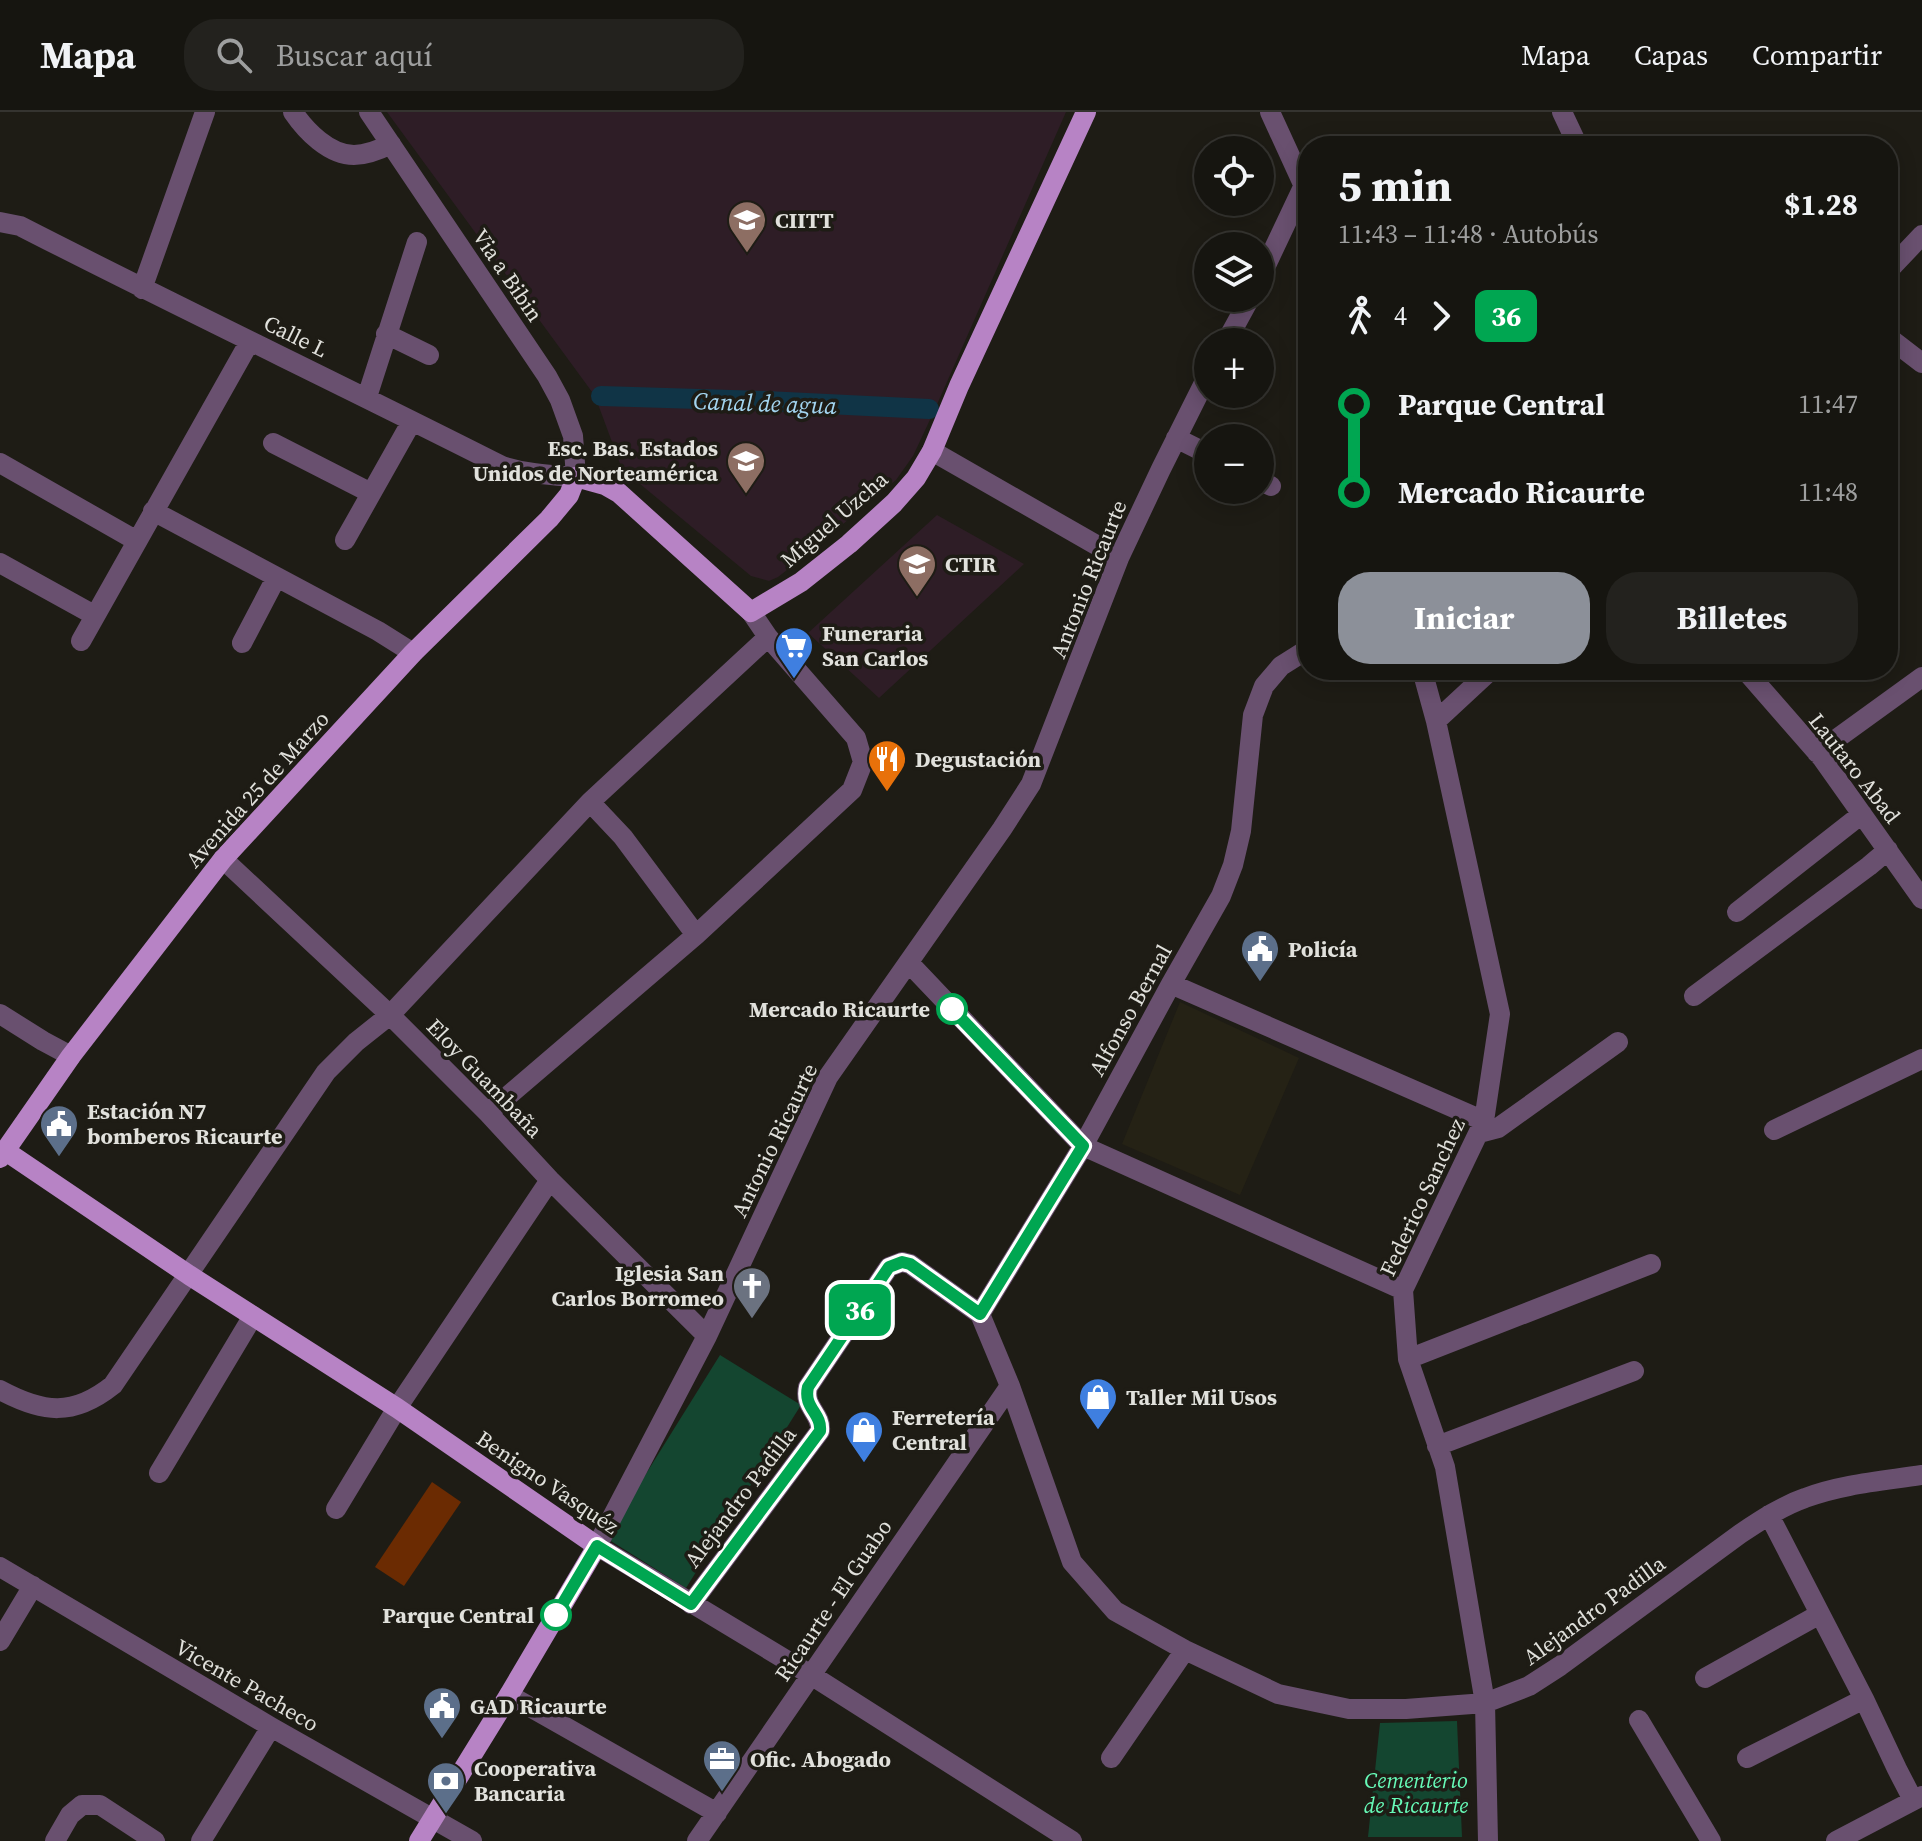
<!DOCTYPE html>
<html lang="es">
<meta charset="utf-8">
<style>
body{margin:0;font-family:"Source Serif 4",serif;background:#23221e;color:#f1f3f6;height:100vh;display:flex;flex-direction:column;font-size:30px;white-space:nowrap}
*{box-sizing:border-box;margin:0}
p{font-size:26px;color:#9e9f9f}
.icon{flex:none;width:44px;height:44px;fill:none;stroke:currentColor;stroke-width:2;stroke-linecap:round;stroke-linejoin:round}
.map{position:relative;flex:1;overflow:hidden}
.sheet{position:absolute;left:1298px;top:24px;width:600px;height:544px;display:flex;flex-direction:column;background:#161510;border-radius:32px;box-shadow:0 4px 20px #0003,0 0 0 2px #353430}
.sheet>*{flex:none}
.badge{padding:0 16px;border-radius:12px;font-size:28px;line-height:52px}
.fabs{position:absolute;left:1194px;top:24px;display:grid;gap:16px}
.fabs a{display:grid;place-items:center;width:80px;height:80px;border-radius:50%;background:#161510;box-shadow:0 4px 20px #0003,0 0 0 2px #353430;font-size:40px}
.map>.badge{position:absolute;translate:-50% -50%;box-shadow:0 0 0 4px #fff}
.legs{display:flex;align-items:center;gap:12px;height:88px;padding:0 40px;font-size:26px}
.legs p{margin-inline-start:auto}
.summary{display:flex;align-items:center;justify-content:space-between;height:136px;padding:0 40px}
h1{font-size:44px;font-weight:700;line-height:60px}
.button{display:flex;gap:16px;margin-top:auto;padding:16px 40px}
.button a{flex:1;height:92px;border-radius:32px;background:#8c9099;color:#fff;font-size:32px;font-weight:700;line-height:92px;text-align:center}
.button a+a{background:#23221e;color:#f1f3f6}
ul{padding:0 40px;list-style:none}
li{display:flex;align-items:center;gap:28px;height:88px;font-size:30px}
li i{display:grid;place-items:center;width:12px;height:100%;margin:0 10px;background:currentColor}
li i::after{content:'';width:20px;height:20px;margin:-10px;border:6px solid;border-radius:50%;background:#161510}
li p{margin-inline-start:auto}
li:first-child i{background:linear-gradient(#0000 50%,currentColor 0)}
li:last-child i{background:linear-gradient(currentColor 50%,#0000 0)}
header{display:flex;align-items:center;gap:48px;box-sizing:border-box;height:112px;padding:0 40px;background:#161510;border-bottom:2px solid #353430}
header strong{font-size:38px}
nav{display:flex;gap:44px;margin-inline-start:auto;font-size:28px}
.search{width:560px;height:72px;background:#23221e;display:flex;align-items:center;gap:20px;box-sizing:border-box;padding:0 28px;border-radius:32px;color:#9e9f9f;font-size:30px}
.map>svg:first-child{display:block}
.built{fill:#252215}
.education{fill:#2e1d26}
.green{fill:#144630}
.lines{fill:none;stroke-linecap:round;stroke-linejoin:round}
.canal{stroke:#103446;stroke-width:20}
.building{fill:#6b2b02}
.minor{stroke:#69506f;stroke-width:20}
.major{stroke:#b783c5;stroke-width:20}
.line-1-casing{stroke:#fff;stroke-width:18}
.line-1{stroke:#00a651;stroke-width:12}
.stop-1-dot{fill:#fff;stroke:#00a651;stroke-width:4}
.labels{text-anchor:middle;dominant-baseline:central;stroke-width:7;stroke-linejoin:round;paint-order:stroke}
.poi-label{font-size:22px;font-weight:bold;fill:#e1e1dc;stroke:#1e1c15;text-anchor:start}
.street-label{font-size:22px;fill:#e1e1dc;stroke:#1e1c15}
.stop-label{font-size:22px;font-weight:bold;fill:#e1e1dc;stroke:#1e1c15;text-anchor:end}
.park-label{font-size:22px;font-style:italic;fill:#67fbb8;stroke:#1e1c15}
.water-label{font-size:24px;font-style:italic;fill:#a3d5f0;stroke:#1e1c15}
</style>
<header>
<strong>Mapa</strong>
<div class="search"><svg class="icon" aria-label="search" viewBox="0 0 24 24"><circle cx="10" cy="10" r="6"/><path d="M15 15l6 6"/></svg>Buscar aquí</div>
<nav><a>Mapa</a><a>Capas</a><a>Compartir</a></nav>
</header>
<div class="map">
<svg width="1922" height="1729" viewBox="0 0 1922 1729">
<rect width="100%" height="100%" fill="#1e1c15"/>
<path class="built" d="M1180,890L1299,946L1240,1083L1122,1032Z"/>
<path class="education" d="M387,0H1066L935,297L913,344L896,368L872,387L819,433L778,465L769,469L751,464L622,357L595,284Z
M937,403L1024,452L879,586L808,521Z"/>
<path class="green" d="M720,1243L801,1293L686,1476L606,1426Z
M1457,1609L1462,1725H1368L1380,1611Z"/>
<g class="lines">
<path class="canal" d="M601,284L766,289L929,297"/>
</g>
<path class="building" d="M432,1370L461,1390L404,1474L375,1455Z"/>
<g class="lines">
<path class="minor" d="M293,0C306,19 329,43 354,43C367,43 379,38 391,32
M1270,0L1308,83
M1562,0L1578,34
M0,110L20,114C180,196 342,273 502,354C527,362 550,363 576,365L573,324L560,288L547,264L369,0
M1888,159L1922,123
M1260,166L1304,73
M142,177L205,0
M386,222L429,243
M1888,225L1922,251
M1226,230L1250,186
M367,285L417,130
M1176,326L1208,342
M273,331L371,381
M932,339L1119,446
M0,351L137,429
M1260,369L1271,374
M153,399L378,519L413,541
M345,428L412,309
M0,451L94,503
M81,529L250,229
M242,531L276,466
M1308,537L1281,554L1264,574L1253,603L1241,719L1233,753L1221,784L1171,872L1083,1034L980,1202L1010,1274L1072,1450L1115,1499L1185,1538L1278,1582L1349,1597H1406L1485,1591L1529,1574L1560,1554L1740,1422C1761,1408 1782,1394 1805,1386C1842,1372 1883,1369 1922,1363
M1422,558L1436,609L1500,902L1484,1009L1403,1178L1408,1247L1445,1355L1485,1591L1488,1729
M1745,558L1822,646L1922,787
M1436,609L1491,558
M1817,641L1922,565
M590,690L623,725L696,823
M223,747L390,903L488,1001L550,1068L707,1224
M1737,800L1862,702
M909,851L1083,1034L1403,1178
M1171,872L1484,1009
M1694,884L1869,754L1888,738
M0,902L43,929L71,944
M488,1001L696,823L852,678L863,650L856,626L768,525L751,500
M1774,1018L1922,947
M1479,1021L1498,1016L1618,930
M1408,1247L1651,1152
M0,1278C43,1301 73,1305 113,1273L326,960L356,930L390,903L590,690L768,525
M1437,1334L1634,1259
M159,1361L253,1204
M336,1397L397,1296L550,1068
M1769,1403L1864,1587L1897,1657L1913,1688
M0,1455L271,1615L472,1729
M691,1492L820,1319C822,1301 803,1296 808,1275L889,1155L902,1150L910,1152L980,1202
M0,1529L33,1474
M1705,1566L1820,1502
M509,1583L717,1701
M1639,1608L1711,1729
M1111,1646L1185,1538
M1747,1646L1864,1587
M55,1729L70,1703L82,1693H100L155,1729
M201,1729L271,1615
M697,1729L1010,1274
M1072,1729L811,1563L597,1434L707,1224L828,965L1002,717L1031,672L1119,446L1161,357L1208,263
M1836,1729L1922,1684"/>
<path class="major" d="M4,1038L189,1163L397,1296L597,1434L509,1583L419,1729
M0,1046L71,944L223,747L413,541L549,407L569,383L576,365L605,373L619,381L751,500L801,470L849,432L894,391L916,366L932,339L959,274L1086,0"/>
</g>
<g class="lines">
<g class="line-1-casing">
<path id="line-1" d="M556,1503L597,1434L691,1492L820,1319C822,1301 803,1296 808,1275L889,1155L902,1150L910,1152L980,1202L1083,1034L952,897"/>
</g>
<use href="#line-1" class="line-1"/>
</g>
<defs>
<g id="university-pin" transform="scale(2)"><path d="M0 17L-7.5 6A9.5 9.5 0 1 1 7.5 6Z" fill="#8d6e63" stroke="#1e1c15"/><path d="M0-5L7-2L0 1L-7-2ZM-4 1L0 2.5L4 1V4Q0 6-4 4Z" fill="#fff"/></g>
<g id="school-pin" transform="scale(2)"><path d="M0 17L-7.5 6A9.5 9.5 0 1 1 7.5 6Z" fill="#8d6e63" stroke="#1e1c15"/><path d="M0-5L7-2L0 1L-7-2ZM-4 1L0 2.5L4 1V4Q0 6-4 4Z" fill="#fff"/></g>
<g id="supermarket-pin" transform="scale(2)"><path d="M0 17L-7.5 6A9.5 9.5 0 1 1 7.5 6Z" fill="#3f7fe0" stroke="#1e1c15"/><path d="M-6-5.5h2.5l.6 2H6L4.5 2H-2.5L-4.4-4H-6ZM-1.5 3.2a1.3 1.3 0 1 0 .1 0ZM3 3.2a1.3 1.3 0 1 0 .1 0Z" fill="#fff"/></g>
<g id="restaurant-pin" transform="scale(2)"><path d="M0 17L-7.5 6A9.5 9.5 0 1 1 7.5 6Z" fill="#e8710a" stroke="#1e1c15"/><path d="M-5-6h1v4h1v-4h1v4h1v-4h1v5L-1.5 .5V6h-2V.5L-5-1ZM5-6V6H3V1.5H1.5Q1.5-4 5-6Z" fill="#fff"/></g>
<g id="civic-pin" transform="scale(2)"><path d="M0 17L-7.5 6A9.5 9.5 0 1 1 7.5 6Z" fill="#5c6f8a" stroke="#1e1c15"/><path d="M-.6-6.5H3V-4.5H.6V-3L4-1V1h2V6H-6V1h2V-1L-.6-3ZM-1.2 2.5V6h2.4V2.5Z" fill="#fff"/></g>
<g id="church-pin" transform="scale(2)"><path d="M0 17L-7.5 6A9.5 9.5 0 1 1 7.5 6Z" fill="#6b7280" stroke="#1e1c15"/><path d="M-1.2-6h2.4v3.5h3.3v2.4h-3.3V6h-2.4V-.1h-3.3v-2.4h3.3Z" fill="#fff"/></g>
<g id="shop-pin" transform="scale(2)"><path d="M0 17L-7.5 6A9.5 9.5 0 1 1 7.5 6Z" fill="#3f7fe0" stroke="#1e1c15"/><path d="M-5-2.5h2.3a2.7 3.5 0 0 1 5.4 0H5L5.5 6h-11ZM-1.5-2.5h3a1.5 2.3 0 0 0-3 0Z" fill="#fff"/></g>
<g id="office-pin" transform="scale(2)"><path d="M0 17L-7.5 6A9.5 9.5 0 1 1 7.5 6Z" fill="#5c6f8a" stroke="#1e1c15"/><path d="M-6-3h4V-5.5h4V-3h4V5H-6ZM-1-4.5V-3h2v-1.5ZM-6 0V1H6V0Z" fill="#fff"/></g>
<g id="bank-pin" transform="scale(2)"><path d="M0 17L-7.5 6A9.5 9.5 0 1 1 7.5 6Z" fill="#5c6f8a" stroke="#1e1c15"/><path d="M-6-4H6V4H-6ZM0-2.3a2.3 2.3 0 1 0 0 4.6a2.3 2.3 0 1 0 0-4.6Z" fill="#fff"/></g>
</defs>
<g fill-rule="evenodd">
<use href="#university-pin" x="747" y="108"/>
<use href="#school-pin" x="746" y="349"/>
<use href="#school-pin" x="917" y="452"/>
<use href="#supermarket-pin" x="794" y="534"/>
<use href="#restaurant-pin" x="887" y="647"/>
<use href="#civic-pin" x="1260" y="837"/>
<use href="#civic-pin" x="59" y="1012"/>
<use href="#church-pin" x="752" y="1174"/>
<use href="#shop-pin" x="1098" y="1285"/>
<use href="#shop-pin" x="864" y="1318"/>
<use href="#civic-pin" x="442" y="1594"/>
<use href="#office-pin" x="722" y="1647"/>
<use href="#bank-pin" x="446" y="1669"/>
</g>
<g class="stop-1-dot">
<circle cx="952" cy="897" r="14"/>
<circle cx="556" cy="1503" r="14"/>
</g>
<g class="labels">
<g class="poi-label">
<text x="775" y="108">CIITT</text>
<text x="718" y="336" text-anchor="end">Esc. Bas. Estados<tspan x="718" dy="25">Unidos de Norteamérica</tspan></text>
<text x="945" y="452">CTIR</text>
<text x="822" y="521">Funeraria<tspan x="822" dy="25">San Carlos</tspan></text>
<text x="915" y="647">Degustación</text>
<text x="1288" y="837">Policía</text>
<text x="87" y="999">Estación N7<tspan x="87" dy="25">bomberos Ricaurte</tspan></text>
<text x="724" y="1161" text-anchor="end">Iglesia San<tspan x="724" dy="25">Carlos Borromeo</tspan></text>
<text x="1126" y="1285">Taller Mil Usos</text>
<text x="892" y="1305">Ferretería<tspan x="892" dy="25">Central</tspan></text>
<text x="470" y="1594">GAD Ricaurte</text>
<text x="750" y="1647">Ofic. Abogado</text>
<text x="474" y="1656">Cooperativa<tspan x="474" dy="25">Bancaria</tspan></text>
</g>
<g class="street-label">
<text transform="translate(508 163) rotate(56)">Via a Bibin</text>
<text transform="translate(296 224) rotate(26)">Calle L</text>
<text transform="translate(834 407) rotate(-41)">Miguel Uzcha</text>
<text transform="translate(1088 467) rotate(-68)">Antonio Ricaurte</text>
<text transform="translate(1855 656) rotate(52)">Lautaro Abad</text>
<text transform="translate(257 677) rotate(-48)">Avenida 25 de Marzo</text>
<text transform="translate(1130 898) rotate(-61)">Alfonso Bernal</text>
<text transform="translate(485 966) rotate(46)">Eloy Guambaña</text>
<text transform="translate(774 1028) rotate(-64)">Antonio Ricaurte</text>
<text transform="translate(1422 1085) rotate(-65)">Federico Sanchez</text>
<text transform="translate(548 1370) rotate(34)">Benigno Vasquéz</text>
<text transform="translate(740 1385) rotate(-53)">Alejandro Padilla</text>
<text transform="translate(833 1488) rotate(-56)">Ricaurte - El Guabo</text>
<text transform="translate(1594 1498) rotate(-36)">Alejandro Padilla</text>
<text transform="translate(247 1573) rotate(30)">Vicente Pacheco</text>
</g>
<g class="stop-label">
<text x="930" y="897">Mercado Ricaurte</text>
<text x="534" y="1503">Parque Central</text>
</g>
<g class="park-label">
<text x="1416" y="1668">Cementerio<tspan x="1416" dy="25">de Ricaurte</tspan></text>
</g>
<g class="water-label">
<text transform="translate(765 291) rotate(2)">Canal de agua</text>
</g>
</g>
</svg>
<div class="fabs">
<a><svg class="icon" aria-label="locate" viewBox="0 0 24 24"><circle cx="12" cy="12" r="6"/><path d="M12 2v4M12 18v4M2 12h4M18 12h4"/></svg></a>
<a><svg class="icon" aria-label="layers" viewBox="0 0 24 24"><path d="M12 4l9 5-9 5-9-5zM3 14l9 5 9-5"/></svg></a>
<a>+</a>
<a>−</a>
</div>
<b class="badge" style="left:860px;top:1198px;background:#00a651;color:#fff">36</b>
<section class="sheet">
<div class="summary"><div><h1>5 min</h1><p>11:43 – 11:48 · Autobús</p></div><b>$1.28</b></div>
<div class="legs"><svg class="icon" aria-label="walk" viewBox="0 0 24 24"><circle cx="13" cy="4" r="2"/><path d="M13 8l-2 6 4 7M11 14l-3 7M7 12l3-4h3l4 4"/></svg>4<svg class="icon" aria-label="forward" viewBox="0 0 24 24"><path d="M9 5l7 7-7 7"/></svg><b class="badge" style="background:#00a651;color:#fff">36</b></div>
<ul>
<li><i style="color:#00a651"></i><b>Parque Central</b><p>11:47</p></li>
<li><i style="color:#00a651"></i><b>Mercado Ricaurte</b><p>11:48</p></li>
</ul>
<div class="button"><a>Iniciar</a><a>Billetes</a></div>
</section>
</div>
